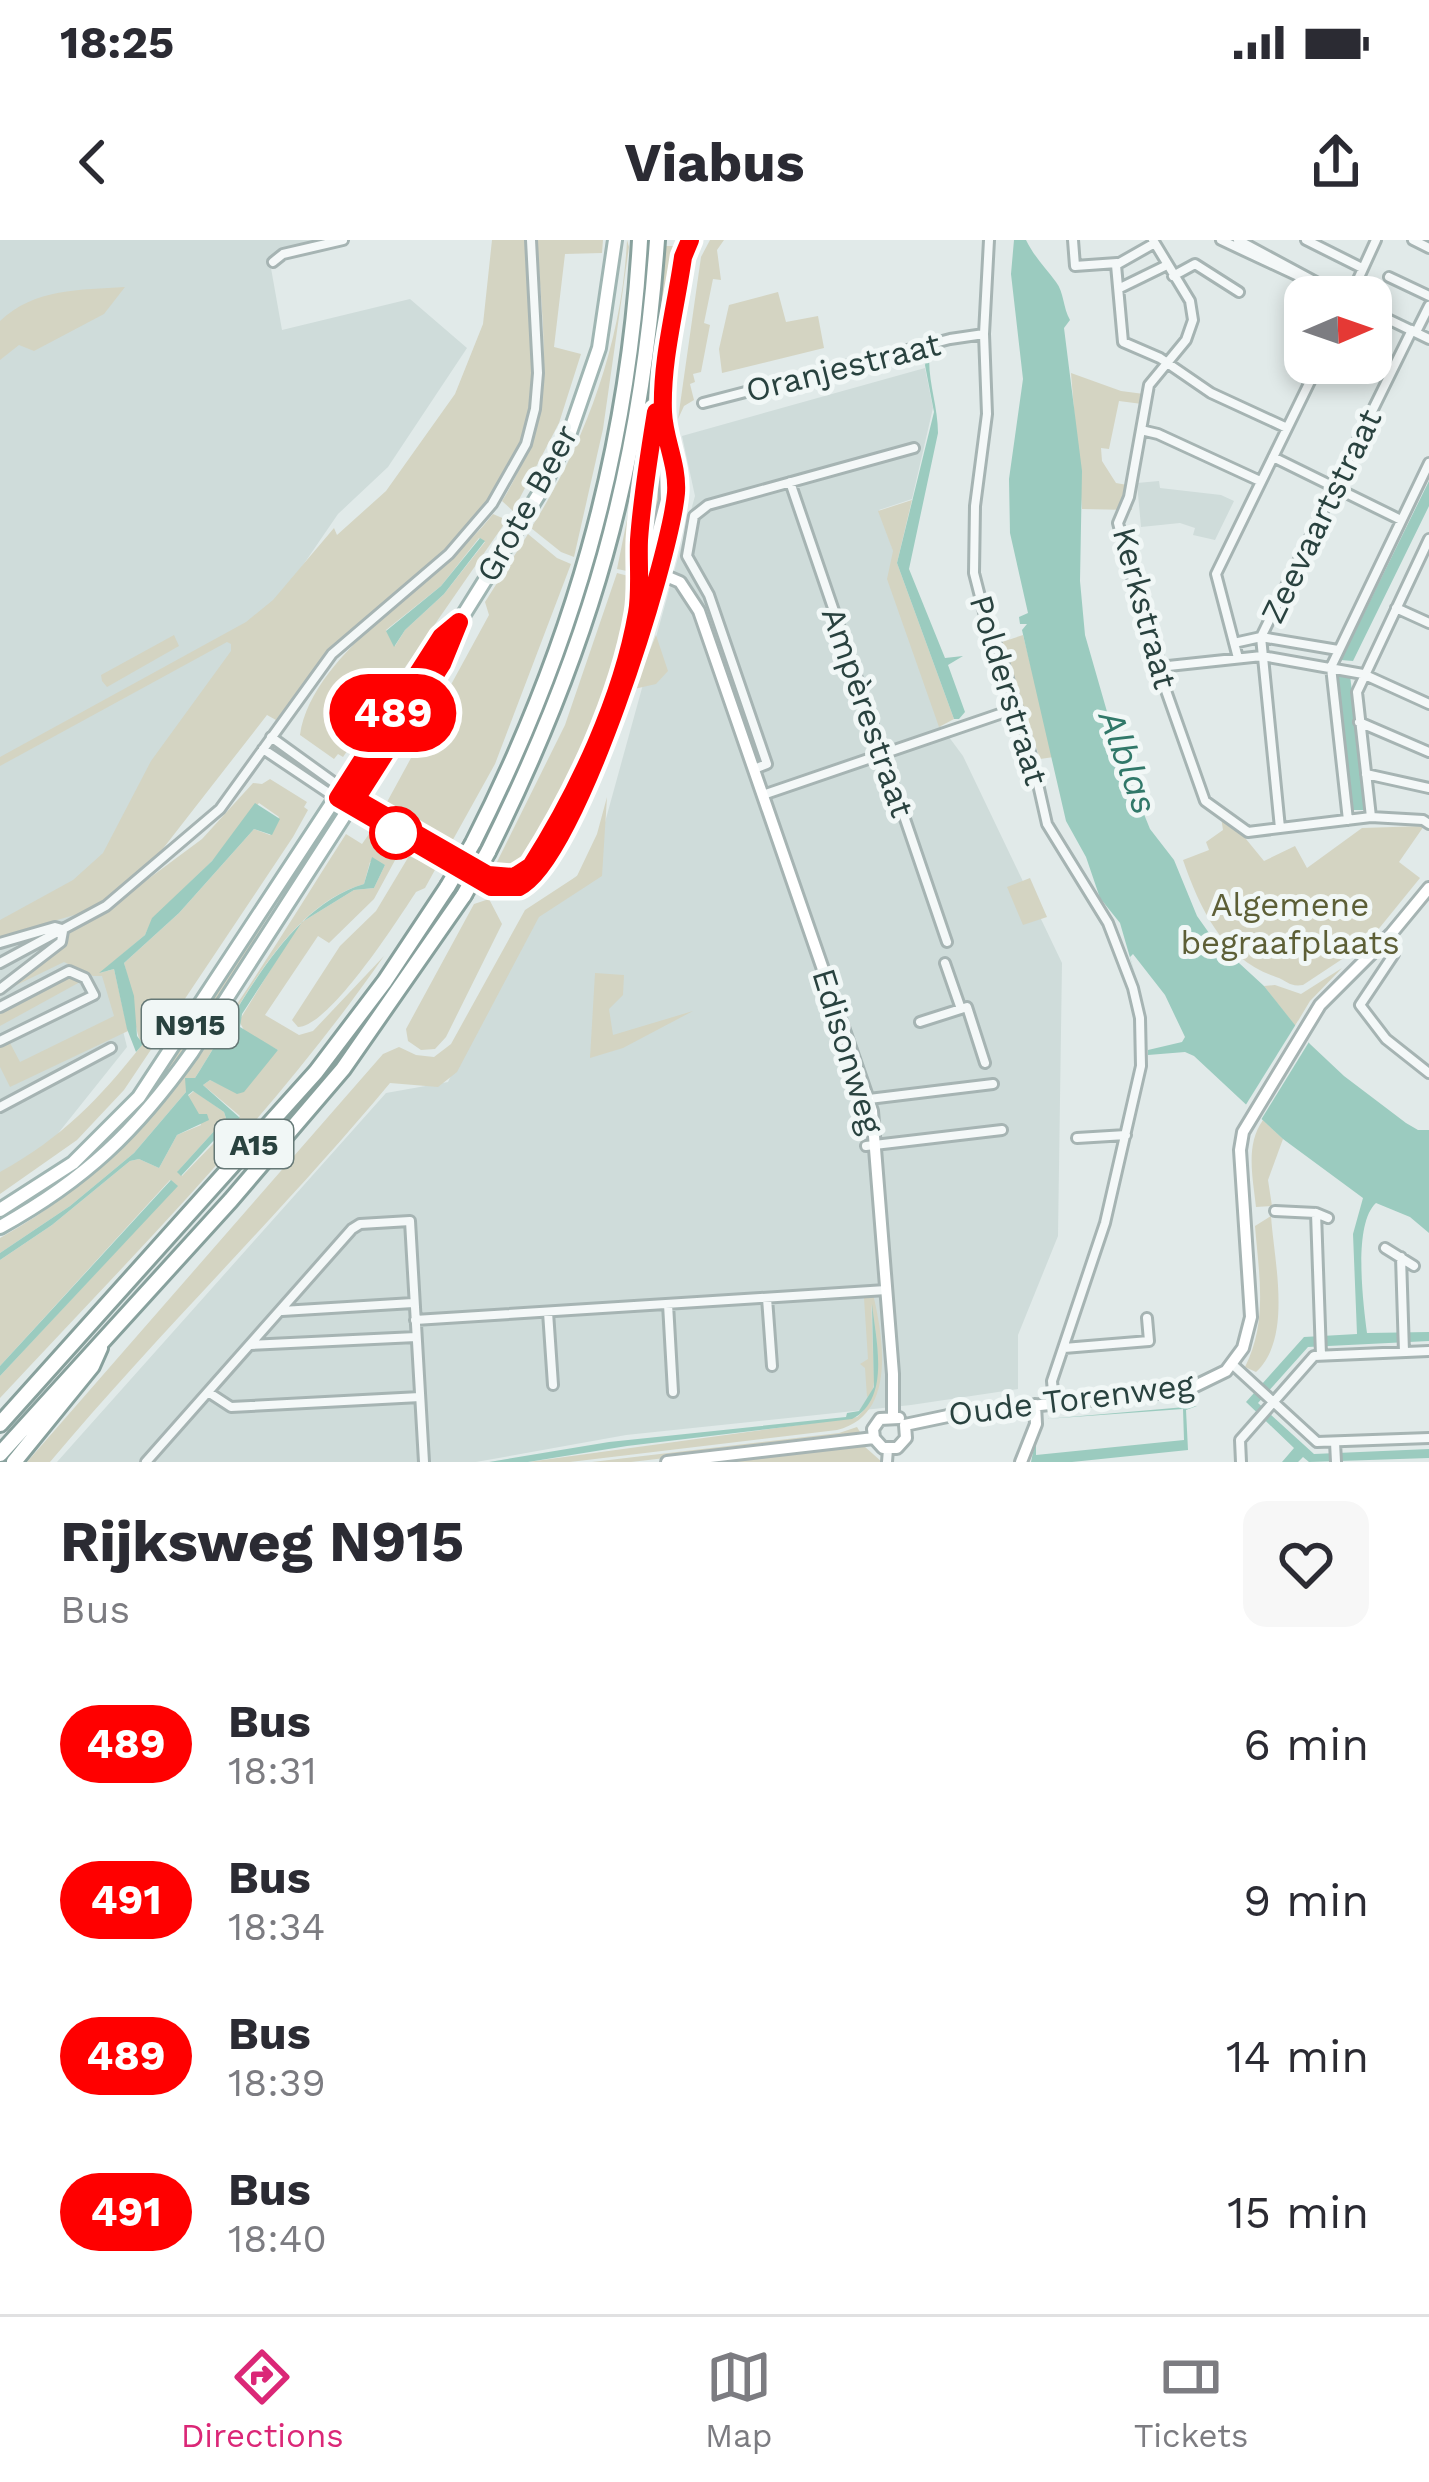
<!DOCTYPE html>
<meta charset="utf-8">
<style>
body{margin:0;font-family:"Work Sans",sans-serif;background:#f7f7f7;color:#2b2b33;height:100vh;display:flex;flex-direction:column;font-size:45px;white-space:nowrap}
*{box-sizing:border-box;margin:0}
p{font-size:39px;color:#7c7c81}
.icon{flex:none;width:66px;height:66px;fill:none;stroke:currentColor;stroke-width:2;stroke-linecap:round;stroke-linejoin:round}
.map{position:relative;height:1222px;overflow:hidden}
.sheet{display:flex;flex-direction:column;background:#fff;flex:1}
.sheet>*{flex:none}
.badge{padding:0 24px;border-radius:39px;font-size:42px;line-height:78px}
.needle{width:78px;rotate:88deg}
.controls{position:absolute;left:1284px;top:36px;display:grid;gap:24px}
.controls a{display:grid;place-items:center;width:108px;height:108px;border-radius:24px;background:#fff;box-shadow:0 6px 18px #0003;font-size:60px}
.map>.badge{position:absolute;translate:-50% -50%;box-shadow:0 0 0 6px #fff}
.round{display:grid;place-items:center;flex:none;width:126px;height:126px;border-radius:24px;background:#f7f7f7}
.summary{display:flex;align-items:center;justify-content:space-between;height:204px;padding:0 60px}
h1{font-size:57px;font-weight:700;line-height:90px}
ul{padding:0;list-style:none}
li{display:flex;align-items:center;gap:36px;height:156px;padding:0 60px}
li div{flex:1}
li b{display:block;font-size:45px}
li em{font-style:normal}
li .badge{min-width:132px;font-weight:700;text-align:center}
.status{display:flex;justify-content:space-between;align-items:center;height:84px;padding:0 60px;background:#fff;direction:ltr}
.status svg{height:33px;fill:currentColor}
header{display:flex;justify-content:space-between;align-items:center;height:156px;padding:0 60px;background:#fff;font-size:54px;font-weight:700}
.dock{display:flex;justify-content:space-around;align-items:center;height:168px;border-top:3px solid #e1e1e2;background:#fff;font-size:33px;color:#7c7c81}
.dock a{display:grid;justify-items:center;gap:6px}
.dock .on{color:#db2777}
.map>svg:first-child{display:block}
.built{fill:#cfdcda}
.green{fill:#d4d4c2;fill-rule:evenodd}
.water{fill:#9bcbbf}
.pier{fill:#e1eae9}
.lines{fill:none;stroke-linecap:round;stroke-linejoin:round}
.street-casing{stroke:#a6b4b3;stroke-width:14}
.secondary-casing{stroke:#a6b4b3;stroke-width:16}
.primary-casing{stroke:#a0b6b3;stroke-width:18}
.highway-casing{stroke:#88a19d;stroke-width:20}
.street{stroke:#f4f8f8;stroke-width:8}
.secondary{stroke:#fff;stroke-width:10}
.primary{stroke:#fff;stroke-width:12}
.highway{stroke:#fff;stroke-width:14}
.highway-bridge-casing{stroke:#88a19d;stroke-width:20;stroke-linecap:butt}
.highway-bridge{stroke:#fff;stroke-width:14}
.line-casing{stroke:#fff;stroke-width:27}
.line{stroke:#f00;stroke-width:18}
.stop-dot{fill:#fff;stroke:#f00;stroke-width:6}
.labels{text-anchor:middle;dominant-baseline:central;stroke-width:10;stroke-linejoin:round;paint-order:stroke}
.shield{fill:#f1f7f6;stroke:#657876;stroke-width:3}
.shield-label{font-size:30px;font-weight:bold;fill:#29423f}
.street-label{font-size:33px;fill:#29423f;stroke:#f1f7f6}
.park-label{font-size:33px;fill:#5d5f36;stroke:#f1f7f6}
.water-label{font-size:36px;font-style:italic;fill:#317869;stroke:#f1f7f6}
</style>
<div class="status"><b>18:25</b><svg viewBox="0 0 49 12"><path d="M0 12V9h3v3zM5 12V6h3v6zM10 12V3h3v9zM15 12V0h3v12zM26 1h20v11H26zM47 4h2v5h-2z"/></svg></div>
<header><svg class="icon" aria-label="back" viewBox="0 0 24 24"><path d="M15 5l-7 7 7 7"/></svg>Viabus<svg class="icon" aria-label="share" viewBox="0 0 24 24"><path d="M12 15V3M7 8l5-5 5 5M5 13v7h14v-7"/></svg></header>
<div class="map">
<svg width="1429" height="1222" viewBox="0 0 1429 1222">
<rect width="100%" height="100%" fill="#e1eae9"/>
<path class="built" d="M0,0H323L269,17L282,90L410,59L467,108L388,227L338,274L86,642L127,807L44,911L0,937Z
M925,128L933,168L912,259L879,270L893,310L940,485L963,516L1062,723L1058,996L1018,1095V1149L911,1165L626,1195L476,1222H57L386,853L448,842L526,677L594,622L695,256L682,196Z
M1159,241L1160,248L1221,255L1234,261L1215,300L1193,295L1195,288L1180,283L1141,287L1137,243Z"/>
<path class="green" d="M492,0H524L527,7C530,60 542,121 531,173C508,278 412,332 339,401C315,424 296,454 276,480L267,475L158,615L118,651L91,670L0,697V680L73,640L103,613L151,521L231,411V404L227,402L0,526V517L246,382L273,360L334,288L337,295L386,251L455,154L483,84Z
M537,0H603L602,13L565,14L554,107L581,114L559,183L513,271L502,261C559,169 543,103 537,0Z
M627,0L629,7L603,189L574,317L561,312L531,288C586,202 622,102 627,0Z
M710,0H724L717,10L721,40L713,39L704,83L710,85L701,132L693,134L695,142L690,144L694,160L684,166L678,179L701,17Z
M664,6H676L638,262L632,332L617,329L647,181Z
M125,47L104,74L34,111L19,105L0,120V81C35,48 80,50 125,47Z
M778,52L786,82L818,76L824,108L722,133L719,109L729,65Z
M1071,133L1121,151L1144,154L1142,164L1119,161L1109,209L1101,208L1102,221L1116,243L1133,246L1132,270L1082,269Z
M658,174L663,217L662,259L638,343Z
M912,260L897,323L954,479L939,487L887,339L893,311L878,271Z
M493,274L507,280L343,517L338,514L334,519L300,495C313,409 441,342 493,274ZM479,298L485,302L444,354L405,390L395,406L386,390L441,346Z
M528,294L557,318L571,324L495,524L450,605L387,562L489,375L485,362Z
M617,333L632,337C628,413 577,573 519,625L494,628L565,485Z
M174,395L179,406L107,447L102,441L101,435Z
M656,395L668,431L656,444L634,449Z
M1023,395L1054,517L1040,519L1002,402Z
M270,539L307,562L304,567L308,570L293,597L124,850L77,900L0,954V932C63,897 98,860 142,805C134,792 130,743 124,723L179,673L254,589L270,595L279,577L259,563L212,621L153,678L145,695L100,733L114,729L128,791L10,847L0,827V807L10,803L20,822L114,776L102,736H93L64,722L0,753L50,717L69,693L97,677L202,599L253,543L262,544Z
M607,557L602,636L539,677L457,832L438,847L390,843C281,974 159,1092 50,1222H27L383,814L399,807L416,815L434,817L451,804L525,670L577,636L597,594Z
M1221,577L1237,588L1264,621L1295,606L1307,628L1362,588L1424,586L1399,622L1420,638L1368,702L1303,745C1289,747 1288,741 1276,737C1224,720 1200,669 1183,620L1209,610L1206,602L1223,590Z
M327,581L171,835L143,872L66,943L0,983V976L51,945L98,907L141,862L173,820Z
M346,594L362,604L369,594L375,598L374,603L387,611L390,606L400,611L374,659L329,703L318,696L265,775L299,795L313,791L384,716C272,877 133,1015 0,1158V1136L177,946L170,940L0,1126V1020L52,985L130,921L139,919L159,928L177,895L201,885L188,856L194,851L224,872L226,878L178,931L182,936L240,876L203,845L210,840L229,849L278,810L245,792L239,781L293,693L302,682L354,650L374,648L385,625L370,622L364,644C285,666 237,773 195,838L186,846V852L134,913L70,966L0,1013V998C161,910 250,743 346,594Z
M409,616L436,628L425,648L416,652C397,681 330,786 298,787L292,780L340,706L376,671Z
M1030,638L1047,677L1023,685L1007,647Z
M489,659L502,684L446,797L435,809L421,810L408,801L406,789L474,664Z
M1342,728L1310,761L1295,786L1264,746L1275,745L1301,754Z
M595,733L624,735L623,755L609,769L613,795L693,771L623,808L590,818Z
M69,738L80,742L0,786V773Z
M1263,880L1283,899L1268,940L1272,966L1256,967C1253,938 1245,905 1263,880Z
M1271,976C1274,1021 1293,1098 1256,1132L1245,1127C1268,1081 1259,1036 1255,986Z
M873,1054C884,1100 896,1176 837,1190L570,1222H528L857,1177C886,1152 878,1098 871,1064L874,1142L872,1153L867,1157L865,1128L860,1124L868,1119L864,1058Z
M857,1187L860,1192L837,1198L631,1222H592L839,1193Z
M864,1206L882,1222H703Z"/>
<path class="water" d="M1014,0H1026C1035,18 1045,27 1056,42C1064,52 1063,68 1070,80L1064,88L1082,231L1080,341L1085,395L1118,510L1150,589L1174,620L1197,676L1214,700L1264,746L1310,804L1344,836L1406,883L1418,890H1429V993L1410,977L1376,963C1353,984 1363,1062 1367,1093L1429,1092V1101L1308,1107L1258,1163L1314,1214L1429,1209V1218L1309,1222L1303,1217L1298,1222H1282L1294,1208L1246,1162L1304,1097L1357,1094L1353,994L1363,958L1283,899L1194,816L1185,812L1148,815V810L1182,802L1185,797L1165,755L1133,714L1130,717L1142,759L1120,683L1100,658L1086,617L1066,581L1022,390L1027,384H1020L1019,377L1028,373L1010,293L1009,239L1023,139L1011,34Z
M930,109C926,137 938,164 938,193L909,329L945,418L963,416L948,425L965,472L959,479H954L897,323L934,172L925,125Z
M1429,241V266L1353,421L1341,420Z
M480,298L485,301L444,354L405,390L394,407L386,391L441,346Z
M1336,434L1350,435L1366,570H1352Z
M255,563L280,579L272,595L254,589L179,673L124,723L134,756L137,796L143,804L136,812L127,789L114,729L99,733L145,695L152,678L212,621Z
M372,617L385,625L374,648L354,650L302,682L242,774L240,787L278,810L244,852L237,854L210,840L203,845L240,878L226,887L181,936L177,932L226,878L224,872L193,851L188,855L199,874H207L209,880L177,895L159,928L139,919L130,921L52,985L0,1020V1013L70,966L134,913L186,852L185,838H195C238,772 285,667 364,644Z
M171,940L178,946L0,1136V1126Z
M872,1064C876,1101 891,1159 852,1179L627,1206L528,1222H489L609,1202L846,1177L847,1173L859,1171L874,1147Z
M1197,1166L1186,1170L1188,1210L1072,1222H1031L1036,1198V1215L1184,1200L1183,1169L1046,1179Z"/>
<path class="pier" d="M1298,781L1312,797L1259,883L1242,871Z"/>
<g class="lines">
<g class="street-casing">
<path id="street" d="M989,0L984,94L987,174L975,266L974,333L986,380L1003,422L1033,522L1047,584L1108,683L1133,748L1140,778L1141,826L1105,983L1052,1141L1054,1163
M1073,0L1075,26L1117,23
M1153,0L1190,61L1193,80L1186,100L1149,145L1129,257L1118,283L1146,390L1154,400L1164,445L1205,561L1248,592L1371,577L1423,580L1429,584
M1221,0L1343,57
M1238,0L1340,55
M1306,0L1362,28
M1413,0L1429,8
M1153,4L1116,25L1123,102L1160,118L1211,153L1287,188
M273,22L283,14L343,0
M1173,36L1195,24L1239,52
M1389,37L1429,56
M1120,48L1165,26
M1350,57L1376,0
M1371,71L1429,99
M1416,92L1429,66
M703,163L950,99L984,94
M1141,190L1158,194L1260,241
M1273,217L1401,280
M790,242L947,702
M1396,368L1429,383
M1234,403L1261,397L1338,410
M1238,418L1216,334L1319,123
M1159,427L1262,416L1363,434L1429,464
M1359,482L1429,512
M271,497L343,549
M263,509L336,558
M754,529L767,524L709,355L687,316L694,276L708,265L914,208
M1366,534L1429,548
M763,555L1017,468
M1371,577L1357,452L1429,299
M1348,580L1331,427L1429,223
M1280,588L1261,397L1412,90
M0,703L55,687L62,689
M1394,714L1360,765L1386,799L1429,833
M0,723L106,666L220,569L332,414L449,314L492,264L526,204L535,169L538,133L531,0
M945,723L961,769
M0,749L61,702L63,691
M0,767L69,731L85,738L94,755L0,801
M920,782L967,767L985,823
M869,859L993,844
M0,867L111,808
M1077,898L1126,895
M866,906L1002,890
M1275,971L1316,973L1321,1115
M1316,973L1328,978
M1385,1008L1414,1026
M1401,1017L1404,1112
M767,1058L772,1126
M668,1064L673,1152
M282,1071L413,1063
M548,1072L553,1145
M415,1080L886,1050
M251,1105L416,1097
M1064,1108L1149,1101L1147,1078
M1232,1124L1317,1202L1429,1198
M208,1152L231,1167L420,1157
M1335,1202L1336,1222
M146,1222L352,989L360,984L410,981L424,1222
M887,1222L888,1209
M1241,1222L1240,1200L1314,1116L1429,1111"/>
</g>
<g class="secondary-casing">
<path id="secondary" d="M647,328L680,342L699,371L872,871L893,1134V1176
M639,394C654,340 684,276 673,220
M344,549L448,612
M338,558L444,620
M488,635L514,637L531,626L574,545L622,430L666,260L663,158L683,17L690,0
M484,643C504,654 521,650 537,634L576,562L615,469
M905,1185L962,1173L1187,1150L1226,1131L1243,1108L1251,1077L1240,910L1243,892L1320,765L1391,694L1429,648
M874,1198L883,1208H897L906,1198L905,1185
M874,1198L873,1189L880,1179L899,1178
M667,1222L874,1198
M1021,1222L1036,1184L1035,1165"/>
</g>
<g class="primary-casing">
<path id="primary" d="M0,970L73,923L139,857L441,397L455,385
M0,987C85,940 136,891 192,812L413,469L446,416L459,382L542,249L569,195L599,108L615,0"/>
</g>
<g class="highway-casing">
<path id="highway" d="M473,603C571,410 628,217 640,0
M488,612C591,405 641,230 657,0
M0,1184L316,832L385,741L448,646
M0,1214L231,960L343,829L464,655
M14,1222L92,1126L100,1108"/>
</g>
<use href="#street" class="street"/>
<use href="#secondary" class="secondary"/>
<use href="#primary" class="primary"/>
<use href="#highway" class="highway"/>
<g class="highway-bridge-casing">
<path id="highway-bridge" d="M448,646L473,603
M464,655L488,612"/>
</g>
<use href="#highway-bridge" class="highway-bridge"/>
</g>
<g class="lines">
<g class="line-casing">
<path id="line" d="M656,172C649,215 642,257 639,300C638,322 641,352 637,373C622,459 578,552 531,626L514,637L488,635L356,559L442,424L459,382L441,397L338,558L491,647H519C576,620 670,320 676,253C678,225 664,199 663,172C661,121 676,67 683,17L690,0"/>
</g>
<use href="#line" class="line"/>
</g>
<circle class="stop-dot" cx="396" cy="593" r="24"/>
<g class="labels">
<g class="shield">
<rect x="142" y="760" width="96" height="48" rx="9"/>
<rect x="215" y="880" width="78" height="48" rx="9"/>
</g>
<g class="shield-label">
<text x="190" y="784">N915</text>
<text x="254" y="904">A15</text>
</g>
<g class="street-label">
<text transform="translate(843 127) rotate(-14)">Oranjestraat</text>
<text transform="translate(527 263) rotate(-61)">Grote Beer</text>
<text transform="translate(1321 276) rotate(-64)">Zeevaartstraat</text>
<text transform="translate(1145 368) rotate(75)">Kerkstraat</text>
<text transform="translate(1009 450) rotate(73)">Polderstraat</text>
<text transform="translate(868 472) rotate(71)">Ampèrestraat</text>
<text transform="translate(848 811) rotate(73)">Edisonweg</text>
<text transform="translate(1071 1159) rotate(-7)">Oude Torenweg</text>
</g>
<g class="park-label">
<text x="1290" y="664">Algemene<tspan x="1290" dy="38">begraafplaats</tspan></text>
</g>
<g class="water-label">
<text transform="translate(1128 522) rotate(70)">Alblas</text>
</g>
</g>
</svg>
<div class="controls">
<a><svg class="needle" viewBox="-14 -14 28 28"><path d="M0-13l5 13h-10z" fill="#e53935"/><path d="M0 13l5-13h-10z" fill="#7c7c81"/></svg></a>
</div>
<b class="badge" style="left:393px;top:473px;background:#f00;color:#fff">489</b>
</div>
<section class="sheet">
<div class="summary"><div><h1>Rijksweg N915</h1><p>Bus</p></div><a class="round"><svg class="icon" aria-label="heart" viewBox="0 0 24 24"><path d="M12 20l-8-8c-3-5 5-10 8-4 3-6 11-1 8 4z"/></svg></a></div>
<ul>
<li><span class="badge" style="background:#f00;color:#fff">489</span><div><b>Bus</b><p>18:31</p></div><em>6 min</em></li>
<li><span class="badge" style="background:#f00;color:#fff">491</span><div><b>Bus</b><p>18:34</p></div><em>9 min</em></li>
<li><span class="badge" style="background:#f00;color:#fff">489</span><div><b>Bus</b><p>18:39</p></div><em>14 min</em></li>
<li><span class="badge" style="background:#f00;color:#fff">491</span><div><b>Bus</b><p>18:40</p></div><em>15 min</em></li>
</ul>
</section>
<nav class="dock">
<a class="on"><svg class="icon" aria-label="directions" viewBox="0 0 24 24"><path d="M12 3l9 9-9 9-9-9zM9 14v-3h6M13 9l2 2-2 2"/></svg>Directions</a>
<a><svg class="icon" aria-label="map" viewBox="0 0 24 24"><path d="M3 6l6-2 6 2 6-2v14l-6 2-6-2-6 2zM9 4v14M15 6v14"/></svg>Map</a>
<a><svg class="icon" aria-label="tickets" viewBox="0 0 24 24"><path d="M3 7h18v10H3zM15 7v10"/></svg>Tickets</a>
</nav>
